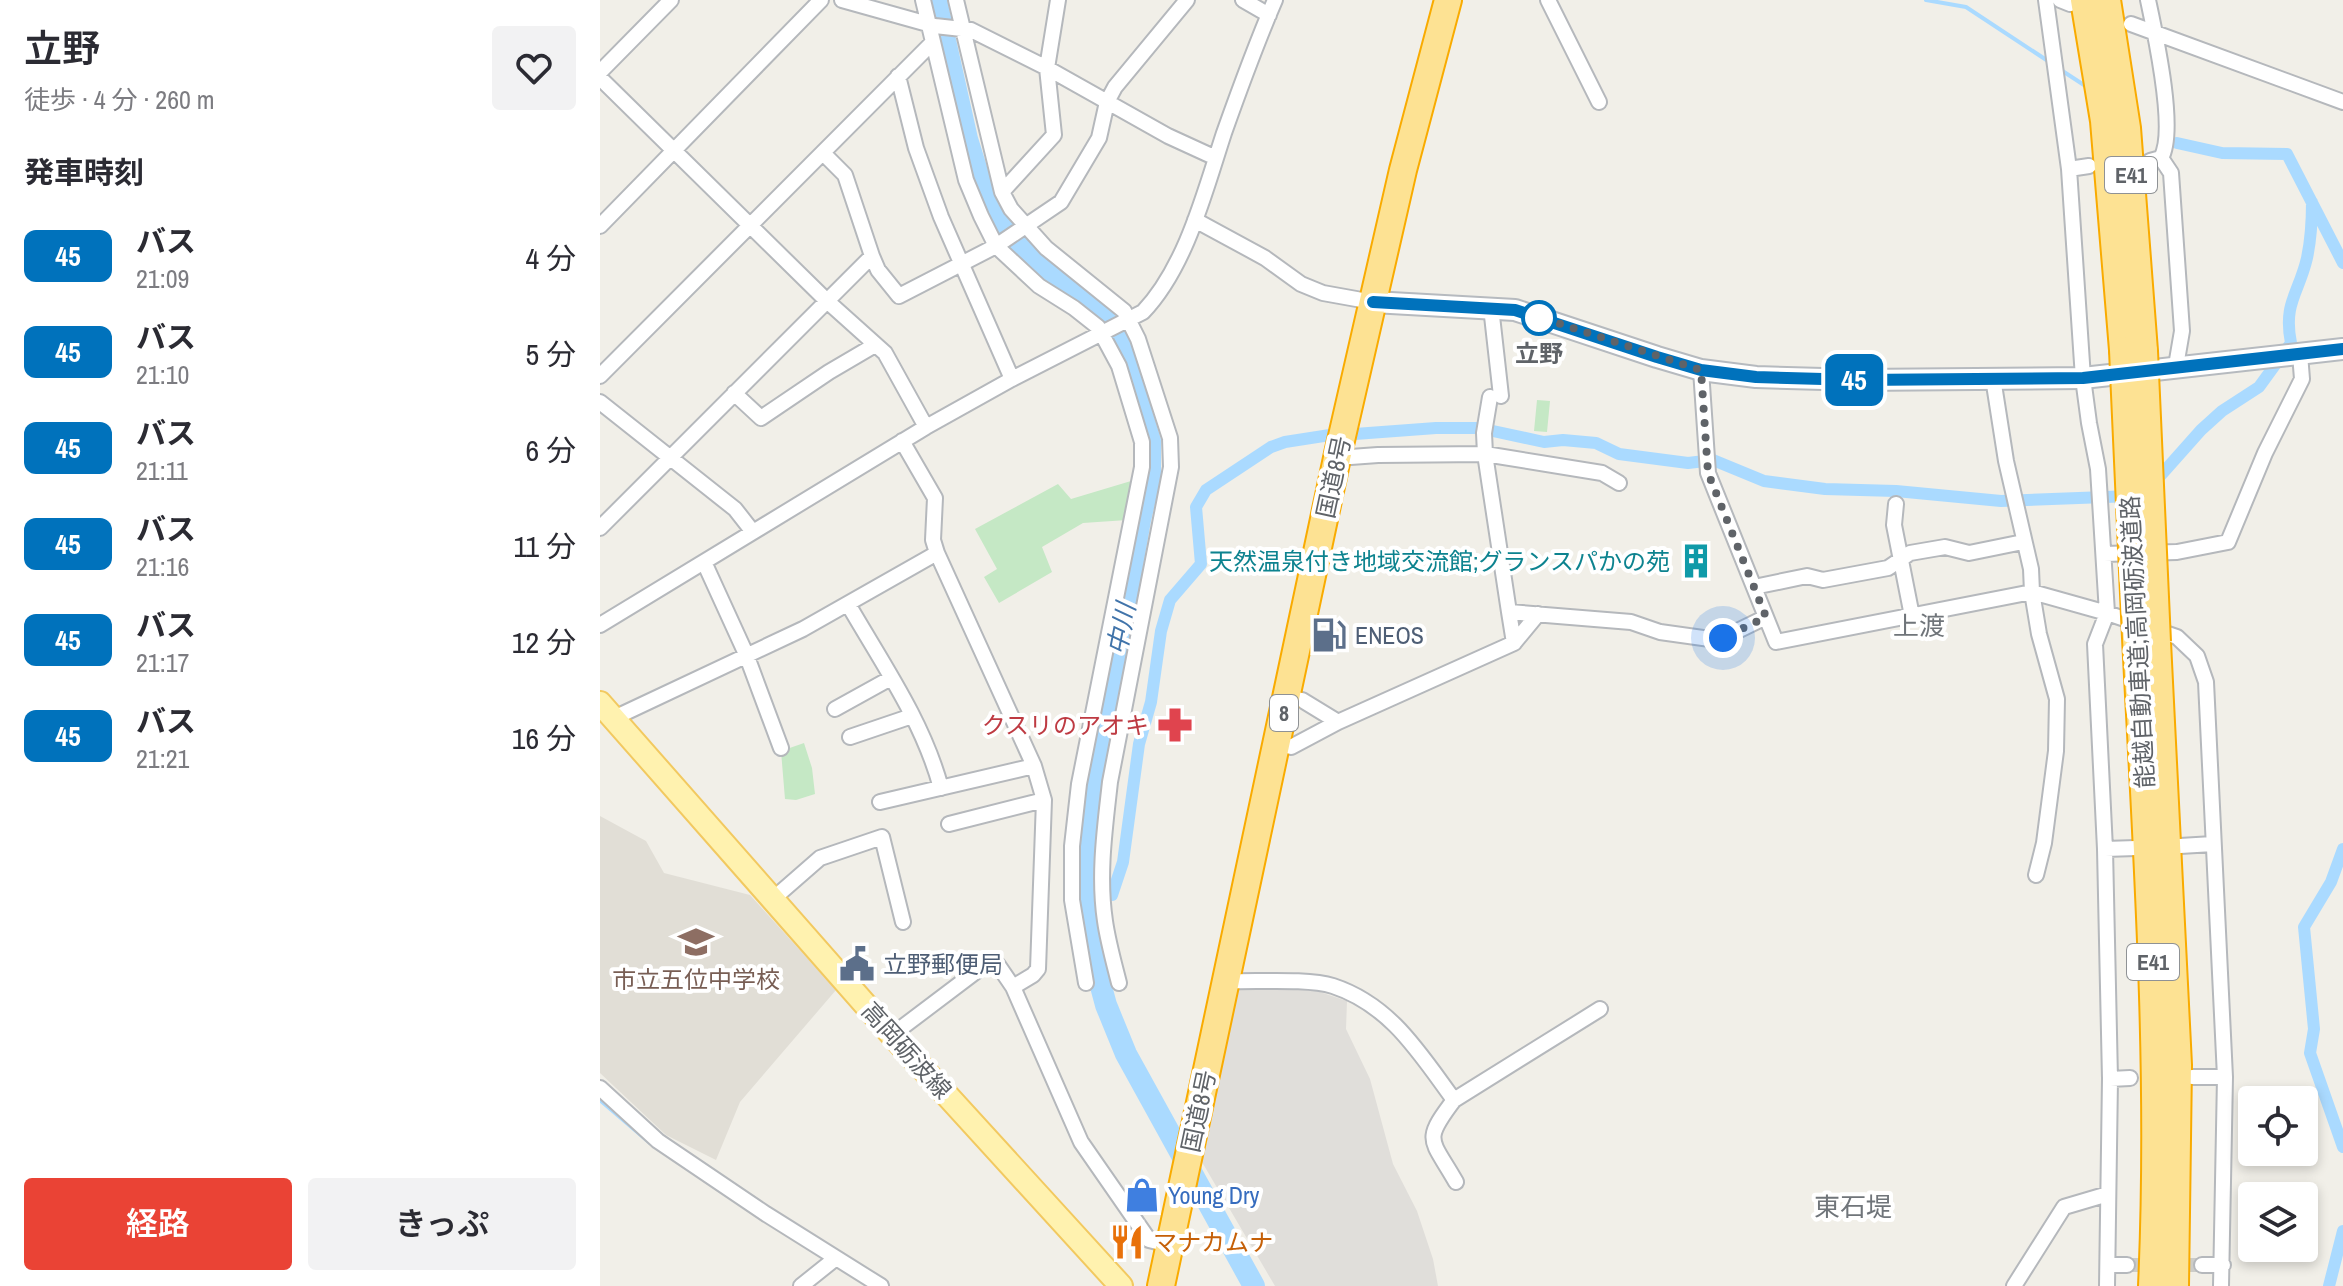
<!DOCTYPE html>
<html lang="ja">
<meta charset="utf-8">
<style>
body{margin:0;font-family:"Archivo Narrow","Noto Sans JP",sans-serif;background:#f2f2f3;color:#2b2b33;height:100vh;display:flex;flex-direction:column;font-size:30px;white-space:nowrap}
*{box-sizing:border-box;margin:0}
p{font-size:26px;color:#7c7c81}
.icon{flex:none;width:44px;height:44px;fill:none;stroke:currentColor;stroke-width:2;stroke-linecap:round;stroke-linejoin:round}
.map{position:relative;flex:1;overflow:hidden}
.drawer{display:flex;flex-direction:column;background:#fff;width:600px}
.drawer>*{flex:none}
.badge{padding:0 16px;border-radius:12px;font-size:28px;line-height:52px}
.controls{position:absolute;left:1638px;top:1086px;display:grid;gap:16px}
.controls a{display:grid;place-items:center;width:80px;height:80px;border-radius:8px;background:#fff;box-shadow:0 4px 12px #0003;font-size:40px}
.you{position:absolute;width:40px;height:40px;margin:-20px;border:6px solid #fff;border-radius:50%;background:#1a73e8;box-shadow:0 0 0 12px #1a73e833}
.map>.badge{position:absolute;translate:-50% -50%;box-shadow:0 0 0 4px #fff}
h2{padding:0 24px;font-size:30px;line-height:72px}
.round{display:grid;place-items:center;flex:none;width:84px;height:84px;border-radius:8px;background:#f2f2f3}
.summary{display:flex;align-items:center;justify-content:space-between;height:136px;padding:0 24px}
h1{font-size:38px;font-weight:600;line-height:60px}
.primary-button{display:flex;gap:16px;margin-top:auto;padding:16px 24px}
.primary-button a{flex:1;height:92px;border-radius:8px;background:#ea4335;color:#fff;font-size:32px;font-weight:600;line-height:92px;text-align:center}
.primary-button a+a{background:#f2f2f3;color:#2b2b33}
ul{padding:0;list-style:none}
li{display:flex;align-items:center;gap:24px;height:96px;padding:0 24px}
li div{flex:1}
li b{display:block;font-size:30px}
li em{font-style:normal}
li .badge{min-width:88px;font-weight:700;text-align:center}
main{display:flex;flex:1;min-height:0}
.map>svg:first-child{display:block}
.industrial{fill:#e0deda}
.education{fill:#e1ded6}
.green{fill:#c5e8c5}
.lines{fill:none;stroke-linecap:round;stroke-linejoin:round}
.stream{stroke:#aadaff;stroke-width:4}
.canal{stroke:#aadaff;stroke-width:12}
.river{stroke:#aadaff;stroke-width:22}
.street-tunnel{stroke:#ccccc8;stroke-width:14;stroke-dasharray:14 7;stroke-linecap:butt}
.street-casing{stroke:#b5b8bc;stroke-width:18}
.secondary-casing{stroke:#b6babf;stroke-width:24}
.primary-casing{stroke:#f2c960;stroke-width:26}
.highway-casing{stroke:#f9ab00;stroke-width:30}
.street{stroke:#fff;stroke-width:14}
.secondary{stroke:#fff;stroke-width:20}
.primary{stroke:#fff2af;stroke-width:22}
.highway{stroke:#fde293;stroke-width:26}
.highway-bridge-casing{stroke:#f9ab00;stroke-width:30;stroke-linecap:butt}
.highway-bridge{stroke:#fde293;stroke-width:26}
.line-casing{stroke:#fff;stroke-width:18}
.line{stroke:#0072bc;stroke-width:12}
.walk{stroke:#5f6368;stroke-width:8;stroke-dasharray:0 14.4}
.stop-dot{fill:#fff;stroke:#0072bc;stroke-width:4}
.labels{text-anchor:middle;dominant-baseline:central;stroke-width:8;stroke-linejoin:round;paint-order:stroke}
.shield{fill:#fff;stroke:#8f9295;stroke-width:2}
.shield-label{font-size:22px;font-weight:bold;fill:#5f6368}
.stop-label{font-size:24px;font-weight:bold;fill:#5f6368;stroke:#fff}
.street-label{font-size:24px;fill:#5f6368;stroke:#fff}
.culture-label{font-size:24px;fill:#0d838f;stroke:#fff;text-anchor:end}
.service-label{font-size:24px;fill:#4e5e75;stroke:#fff;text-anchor:start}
.health-label{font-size:24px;fill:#be3a42;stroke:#fff;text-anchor:end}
.education-label{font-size:24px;fill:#785e54;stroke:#fff}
.shop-label{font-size:24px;fill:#366cbe;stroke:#fff;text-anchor:start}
.food-label{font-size:24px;fill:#c56008;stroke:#fff;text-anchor:start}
.neighbourhood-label{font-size:26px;fill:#70757a;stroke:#fff}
.water-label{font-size:26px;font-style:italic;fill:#4174aa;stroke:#fff}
</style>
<main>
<section class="drawer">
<div class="summary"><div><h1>立野</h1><p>徒歩 · 4 分 · 260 m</p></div><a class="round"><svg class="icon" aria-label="heart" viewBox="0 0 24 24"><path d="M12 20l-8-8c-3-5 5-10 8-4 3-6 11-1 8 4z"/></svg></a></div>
<h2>発車時刻</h2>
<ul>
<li><span class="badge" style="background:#0072bc;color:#fff">45</span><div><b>バス</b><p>21:09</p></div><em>4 分</em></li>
<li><span class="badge" style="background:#0072bc;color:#fff">45</span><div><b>バス</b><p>21:10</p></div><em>5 分</em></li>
<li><span class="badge" style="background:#0072bc;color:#fff">45</span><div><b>バス</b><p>21:11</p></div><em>6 分</em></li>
<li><span class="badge" style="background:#0072bc;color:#fff">45</span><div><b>バス</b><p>21:16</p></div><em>11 分</em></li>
<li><span class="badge" style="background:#0072bc;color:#fff">45</span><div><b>バス</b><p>21:17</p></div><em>12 分</em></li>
<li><span class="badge" style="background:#0072bc;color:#fff">45</span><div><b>バス</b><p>21:21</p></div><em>16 分</em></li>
</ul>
<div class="primary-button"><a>経路</a><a>きっぷ</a></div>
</section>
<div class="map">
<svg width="1743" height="1286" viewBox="0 0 1743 1286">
<rect width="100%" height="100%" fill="#f1efe8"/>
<path class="industrial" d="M638,984L708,988L747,1001L746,1029L770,1079L793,1164L817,1211L833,1259L838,1286H675L599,1157Z"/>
<path class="education" d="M0,816L46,841L64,873L150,895L236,990L140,1102L116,1160L66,1135L0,1073Z"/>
<path class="green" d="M937,400L950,401L947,432L934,431Z
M531,481L527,520L483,523L442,547L452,572L399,603L384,577L397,569L375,529L458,484L471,499Z
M204,743L212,768L215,794L196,800L185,799L181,751Z"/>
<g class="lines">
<path class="stream" d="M1326,0L1366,7L1451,63
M1461,70L1487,87
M0,1100L50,1143"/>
<path class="canal" d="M1577,143L1622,153L1687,154L1743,263
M755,434L836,428H879L944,442L963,440L996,443L1019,454L1088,463L1113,460L1164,481L1225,489L1296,491L1401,501L1532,496
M1553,484L1601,430L1622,411L1659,387L1691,343C1683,303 1699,293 1707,258C1711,239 1712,221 1712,202
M1743,849L1731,882L1704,927L1714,1029L1710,1053L1743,1147
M507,895H512L523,862L539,744L551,702L561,631L570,600L601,564L596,507L606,490L671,447L685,442L730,435
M484,897L496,896
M1729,1286L1743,1231"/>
<path class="river" d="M336,0L367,139L389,210L426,254L442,264L497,308L520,342L550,441V478L540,520L515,664L491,784L484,897L495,964L506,1005L526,1054L654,1286"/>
<path class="street-tunnel" d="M1527,1265H1602"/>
<g class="street-casing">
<path id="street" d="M242,0L335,26L371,30L447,68L568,136L616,158
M323,0L366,180L381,216L396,246L439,286L474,308L498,327L519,366L542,442V467L479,784L472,846V900L486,983
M356,0L402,192L411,209L446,248L524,311L538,339L570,438L571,467L510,782C505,827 498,875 505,921C508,942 514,963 519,983
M643,0L669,15
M948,0L999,102
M1446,0L1469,169L1483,378L1489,423L1498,469L1507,613L1495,644L1505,849L1510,1079L1507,1286
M1460,0L1470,4
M1548,0C1555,33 1577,131 1561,158L1550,161
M1531,24L1743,102
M0,72L71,0
M298,76L316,148L341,217L412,379
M0,78L227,301L285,353L326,427
M223,153L245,175L272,256L278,270L299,296L396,246L461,202L499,138L507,102L515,87L587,0
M1561,158L1571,173L1582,331L1576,366
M1469,169L1489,166
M402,192L454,135L447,68L458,0
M595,220L665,258L701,284L723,293L773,302
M0,226L221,0
M891,307L901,396
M1101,370L1108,473L1176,642L1432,592L1507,613L1577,637L1597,656L1606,682L1625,1077L1621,1286
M0,376L333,42
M1393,378L1406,461L1431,569L1432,592L1439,634L1457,699L1456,751L1444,843L1436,875
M134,393L161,418L229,372L275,345
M890,397L884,433L885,454L909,612L1031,622L1060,632L1110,639L1123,638L1166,617
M0,402L135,509L153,532
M737,458L778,455L885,454L1002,473L1019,483
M1296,504L1294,525L1312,616
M0,528L272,256
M337,553L434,766L444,800L438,969L433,975L413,987
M1504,554L1577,552L1628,542L1665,453L1702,379L1700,354
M104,562L146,654L181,748
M1154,587L1207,576L1223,580L1288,568L1310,553L1345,547L1369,553L1423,542
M248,604C282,663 323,721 341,788
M0,625L326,427L412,379L543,312C586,267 605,191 624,133C640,88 656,44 675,0
M914,643L938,614
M687,697L702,700L738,722
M235,709L291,678
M14,718L203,629L337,553L333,540L335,498L302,441
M250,737L312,716
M677,744L691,747L738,722L914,643L909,612
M280,802L434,766
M349,824L444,800
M1580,846L1613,844
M1505,849L1536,848
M173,899L220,858L282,837L303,922
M627,981C656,982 708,978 733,986C791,1005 820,1054 854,1100L1000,1009
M292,1035L382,967L398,965L413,987L481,1142L549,1240L569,1245
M1592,1077H1625
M1510,1079L1530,1078
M0,1088L58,1141L166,1214L281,1286
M854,1100C822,1142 831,1138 856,1182
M1508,1265H1527
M1602,1265H1623
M201,1286L236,1258
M1414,1286L1464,1207L1508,1194"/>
</g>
<g class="secondary-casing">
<path id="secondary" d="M773,302L915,310L1057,357L1101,370L1156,377L1259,380L1483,378L1743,349"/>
</g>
<g class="primary-casing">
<path id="primary" d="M0,703L292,1035L521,1286"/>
</g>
<g class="highway-casing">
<path id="highway" d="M1484,0L1504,121L1523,350
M1507,0L1527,128L1544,351
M1536,638C1547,854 1562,1070 1552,1286
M1557,642L1578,1065L1575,1286
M561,1286L737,458L803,170L848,0"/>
</g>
<use href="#street" class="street"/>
<use href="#secondary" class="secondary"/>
<use href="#primary" class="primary"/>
<use href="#highway" class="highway"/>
<g class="highway-bridge-casing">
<path id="highway-bridge" d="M1523,350L1536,638
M1544,351L1557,642"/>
</g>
<use href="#highway-bridge" class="highway-bridge"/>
</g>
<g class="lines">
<g class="line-casing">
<path id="line" d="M773,302L915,310L1057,357L1101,370L1156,377L1259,380L1483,378L1743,349"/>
</g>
<use href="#line" class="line"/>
<path class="walk" d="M939,318L936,316L1101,370L1108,473L1166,617L1123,638"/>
</g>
<defs>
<g id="building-bare" transform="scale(2.76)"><path d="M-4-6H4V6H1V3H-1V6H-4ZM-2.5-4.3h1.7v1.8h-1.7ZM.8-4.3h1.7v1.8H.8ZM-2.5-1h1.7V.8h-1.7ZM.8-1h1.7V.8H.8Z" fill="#0f9aa8" stroke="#fff" stroke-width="2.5" paint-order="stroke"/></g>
<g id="fuel-bare" transform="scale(2.76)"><path d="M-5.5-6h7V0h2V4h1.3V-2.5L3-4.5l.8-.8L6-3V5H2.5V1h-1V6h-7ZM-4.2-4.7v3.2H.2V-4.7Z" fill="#5c6f8a" stroke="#fff" stroke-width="2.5" paint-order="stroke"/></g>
<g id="pharmacy-bare" transform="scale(2.76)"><path d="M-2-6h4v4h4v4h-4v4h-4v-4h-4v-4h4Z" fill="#e0444e" stroke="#fff" stroke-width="2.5" paint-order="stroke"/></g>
<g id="school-bare" transform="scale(2.76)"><path d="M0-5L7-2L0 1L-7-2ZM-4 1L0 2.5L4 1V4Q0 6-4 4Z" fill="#8d6e63" stroke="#fff" stroke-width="2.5" paint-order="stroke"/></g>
<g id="civic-bare" transform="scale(2.76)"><path d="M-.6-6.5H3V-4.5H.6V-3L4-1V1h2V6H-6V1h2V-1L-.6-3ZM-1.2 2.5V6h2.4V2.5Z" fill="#5c6f8a" stroke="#fff" stroke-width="2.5" paint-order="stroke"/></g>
<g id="shop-bare" transform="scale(2.76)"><path d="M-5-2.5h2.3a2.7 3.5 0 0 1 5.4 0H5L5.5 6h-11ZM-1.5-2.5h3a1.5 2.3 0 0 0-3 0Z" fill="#3f7fe0" stroke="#fff" stroke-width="2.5" paint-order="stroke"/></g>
<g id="restaurant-bare" transform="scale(2.76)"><path d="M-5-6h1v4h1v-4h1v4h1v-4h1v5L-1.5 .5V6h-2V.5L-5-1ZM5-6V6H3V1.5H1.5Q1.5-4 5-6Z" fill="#e8710a" stroke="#fff" stroke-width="2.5" paint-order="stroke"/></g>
</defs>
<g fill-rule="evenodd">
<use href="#building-bare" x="1096" y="561"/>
<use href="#fuel-bare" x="729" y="635"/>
<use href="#pharmacy-bare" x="575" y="725"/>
<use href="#school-bare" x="96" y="942"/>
<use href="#civic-bare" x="257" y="964"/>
<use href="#shop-bare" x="542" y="1195"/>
<use href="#restaurant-bare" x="527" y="1242"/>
</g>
<circle class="stop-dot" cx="939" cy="318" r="16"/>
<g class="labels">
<g class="shield">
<rect x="1505" y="157" width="52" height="36" rx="6"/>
<rect x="670" y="695" width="28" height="36" rx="6"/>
<rect x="1527" y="944" width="52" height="36" rx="6"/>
</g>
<g class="shield-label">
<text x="1531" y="175">E41</text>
<text x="684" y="713">8</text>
<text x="1553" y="962">E41</text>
</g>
<g class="stop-label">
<text x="939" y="353">立野</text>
</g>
<g class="street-label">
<text transform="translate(733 477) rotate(-78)">国道8号</text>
<text transform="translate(1537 642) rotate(-93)">能越自動車道;高岡砺波道路</text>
<text transform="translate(307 1050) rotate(48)">高岡砺波線</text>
<text transform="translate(598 1111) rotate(-78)">国道8号</text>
</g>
<g class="culture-label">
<text x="1070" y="561">天然温泉付き地域交流館;グランスパかの苑</text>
</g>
<g class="service-label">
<text x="755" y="635">ENEOS</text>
<text x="283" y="964">立野郵便局</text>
</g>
<g class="health-label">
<text x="549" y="725">クスリのアオキ</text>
</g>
<g class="education-label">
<text x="96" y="979">市立五位中学校</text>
</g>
<g class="shop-label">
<text x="568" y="1195">Young Dry</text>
</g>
<g class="food-label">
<text x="553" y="1242">マナカムナ</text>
</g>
<g class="neighbourhood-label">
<text x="1319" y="625">上渡</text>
<text x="1253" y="1206">東石堤</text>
</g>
<g class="water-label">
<text transform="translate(521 629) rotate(-79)">中川</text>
</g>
</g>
</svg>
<div class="controls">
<a><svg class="icon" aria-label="locate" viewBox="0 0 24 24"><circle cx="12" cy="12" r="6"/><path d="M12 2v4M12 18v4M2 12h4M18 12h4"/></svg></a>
<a><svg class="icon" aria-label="layers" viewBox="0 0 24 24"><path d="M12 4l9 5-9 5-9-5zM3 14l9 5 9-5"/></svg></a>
</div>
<div class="you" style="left:1123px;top:638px"></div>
<b class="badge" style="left:1254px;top:380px;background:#0072bc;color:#fff">45</b>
</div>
</main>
